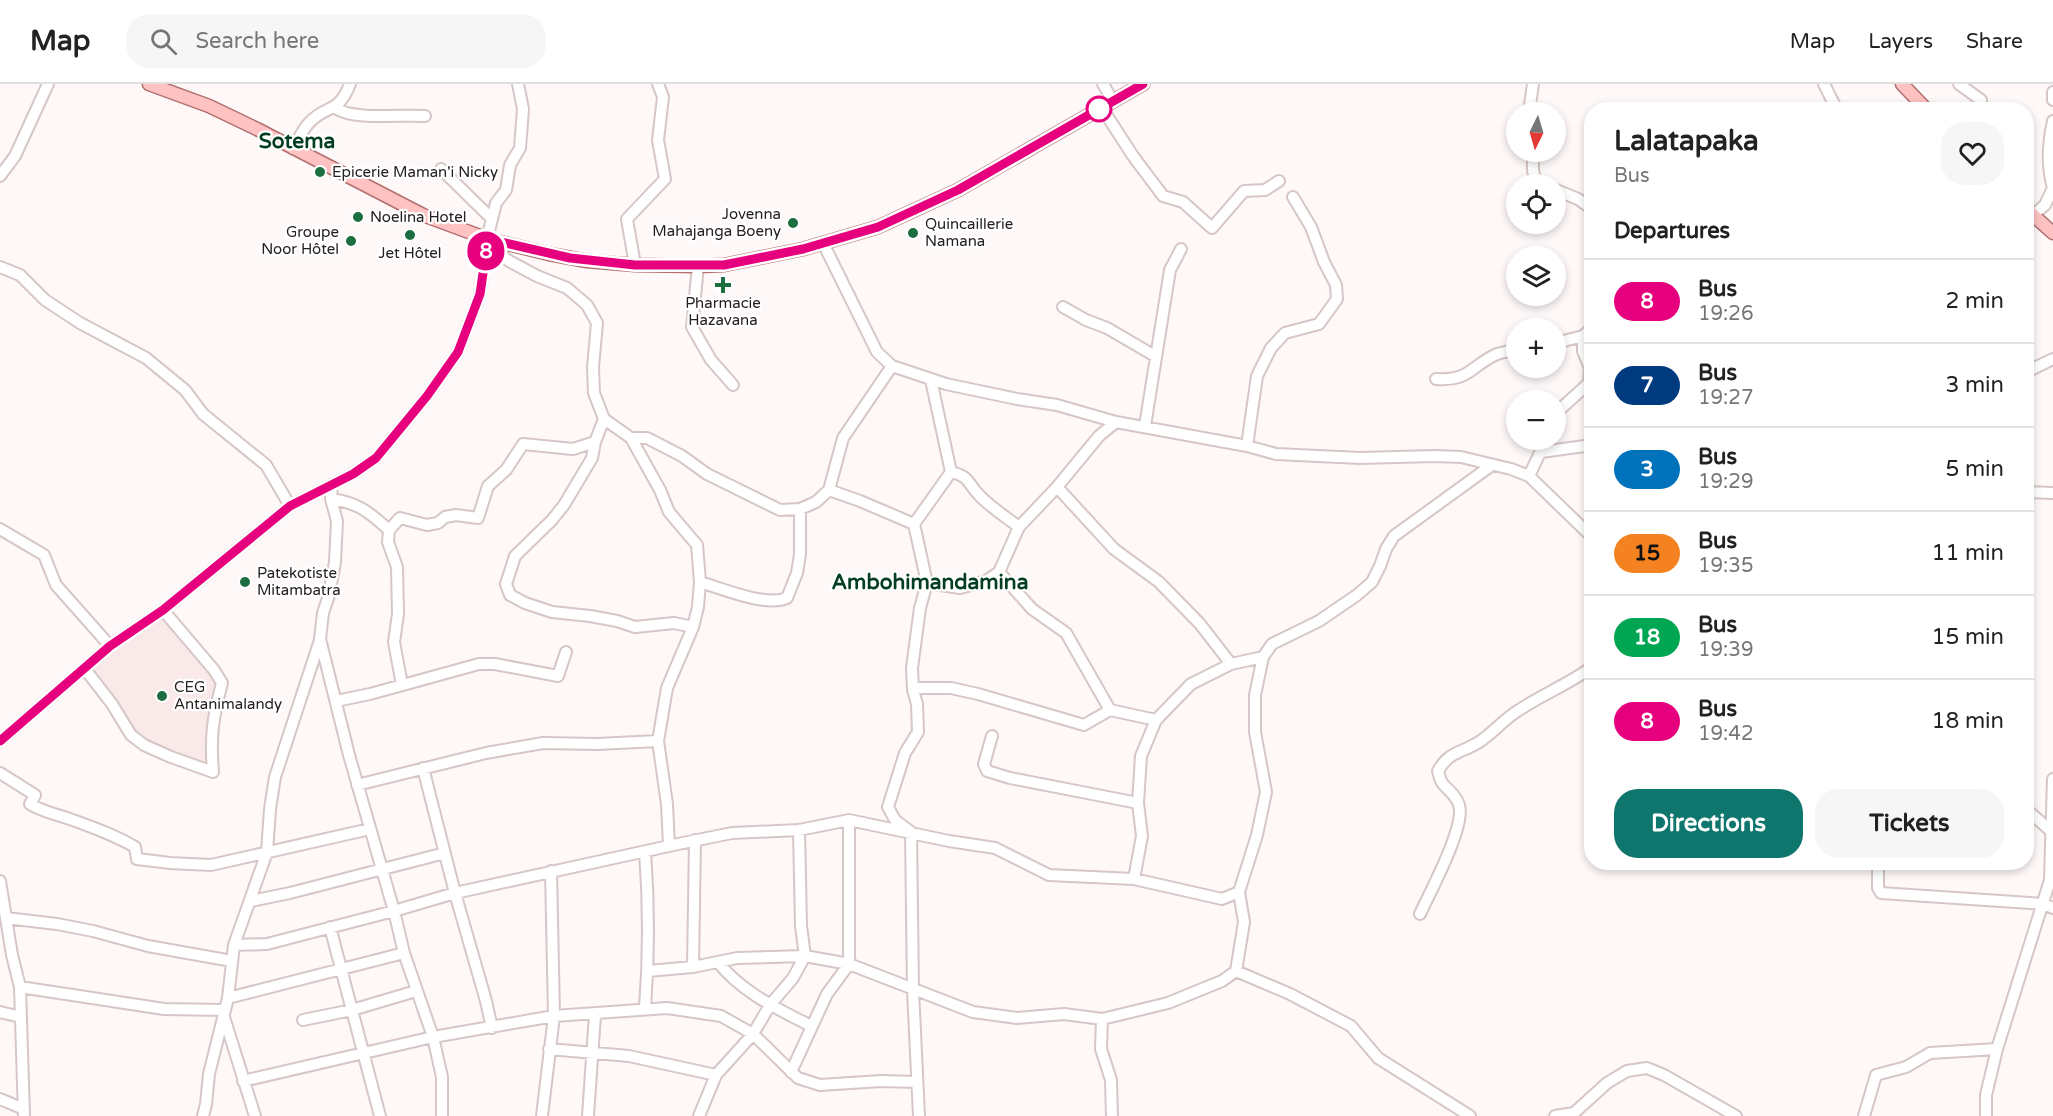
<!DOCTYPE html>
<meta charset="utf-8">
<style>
body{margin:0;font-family:"Varela Round",sans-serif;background:#f6f6f6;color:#222;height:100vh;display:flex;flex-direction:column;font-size:22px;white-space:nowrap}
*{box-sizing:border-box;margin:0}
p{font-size:20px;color:#767676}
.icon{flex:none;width:33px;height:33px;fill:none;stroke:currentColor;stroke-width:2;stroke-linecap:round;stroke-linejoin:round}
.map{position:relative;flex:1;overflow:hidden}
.side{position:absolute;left:1584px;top:18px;width:450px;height:768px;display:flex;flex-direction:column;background:#fff;border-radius:24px;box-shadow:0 3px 9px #0003}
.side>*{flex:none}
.badge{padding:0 12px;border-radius:20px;font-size:21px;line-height:39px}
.needle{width:39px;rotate:185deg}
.controls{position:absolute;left:1506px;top:18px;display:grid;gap:12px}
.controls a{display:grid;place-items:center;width:60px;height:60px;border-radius:50%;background:#fff;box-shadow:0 3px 9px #0003;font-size:30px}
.map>.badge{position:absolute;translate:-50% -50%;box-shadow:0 0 0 3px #fff}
h2{padding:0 30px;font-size:22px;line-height:54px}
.round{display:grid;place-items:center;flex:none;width:63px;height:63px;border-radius:24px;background:#f6f6f6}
.headline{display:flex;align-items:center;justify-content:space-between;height:102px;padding:0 30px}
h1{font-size:28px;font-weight:700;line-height:45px}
.cta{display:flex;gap:12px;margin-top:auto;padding:12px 30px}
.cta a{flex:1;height:69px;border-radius:24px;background:#0f766e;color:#fff;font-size:24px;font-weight:700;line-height:69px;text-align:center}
.cta a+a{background:#f6f6f6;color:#222}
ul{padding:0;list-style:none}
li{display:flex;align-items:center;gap:18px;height:84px;padding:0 30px;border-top:2px solid #e0e0e0}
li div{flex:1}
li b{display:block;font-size:22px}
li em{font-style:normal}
li .badge{min-width:66px;font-weight:700;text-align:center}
header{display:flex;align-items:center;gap:36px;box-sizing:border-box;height:84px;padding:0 30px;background:#fff;border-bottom:2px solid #e0e0e0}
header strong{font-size:28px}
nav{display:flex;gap:33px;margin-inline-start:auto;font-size:21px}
.search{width:420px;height:54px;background:#f6f6f6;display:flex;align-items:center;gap:15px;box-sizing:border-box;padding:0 21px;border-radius:24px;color:#767676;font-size:22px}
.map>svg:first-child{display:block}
.built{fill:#f9eae9}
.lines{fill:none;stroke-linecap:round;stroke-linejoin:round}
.minor-casing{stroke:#d6c7c6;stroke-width:14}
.major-casing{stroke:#b26f6f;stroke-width:15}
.minor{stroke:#fff;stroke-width:10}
.major{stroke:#fec2c2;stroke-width:12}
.line-casing{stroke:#fff;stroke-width:14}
.line{stroke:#e6007e;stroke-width:9}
.stop-dot{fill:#fff;stroke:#e6007e;stroke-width:3}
.poi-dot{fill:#1c6e40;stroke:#fff;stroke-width:2}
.labels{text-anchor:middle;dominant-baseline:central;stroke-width:4.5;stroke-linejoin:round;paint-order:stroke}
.poi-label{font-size:15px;fill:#262020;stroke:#fff;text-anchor:start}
.district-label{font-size:21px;font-weight:bold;fill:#023e1f;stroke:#fff}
</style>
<header>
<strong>Map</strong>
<div class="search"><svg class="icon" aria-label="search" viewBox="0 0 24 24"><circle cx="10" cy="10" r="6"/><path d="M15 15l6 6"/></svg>Search here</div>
<nav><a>Map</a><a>Layers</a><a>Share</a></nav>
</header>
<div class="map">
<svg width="2053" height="1032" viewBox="0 0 2053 1032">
<rect width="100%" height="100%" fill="#fff8f8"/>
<path class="built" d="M163,526L222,599L213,688L144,661L85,585Z"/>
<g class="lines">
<g class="minor-casing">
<path id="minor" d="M1103,0L1113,17
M1824,0L1837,26
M1959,0L1981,16L1976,26
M2053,8V16
M335,24C356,37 400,30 425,32
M1102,24L1133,72L1163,112L1183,118L1212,144L1244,107L1265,106L1279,97
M1529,28L1533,0
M293,65C298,57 302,46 309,39C326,20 338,31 350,0
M1534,68C1533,81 1530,92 1541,100
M441,85L492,135
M0,92L15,72L48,0
M1556,106L1578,115L1592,125
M2033,131L2045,121L2053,104C2047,83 2048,59 2053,37
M487,155L496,119L506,106L510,81L520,64L523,25L518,0
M823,159L877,268L892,282L946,300L1017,315L1057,321L1116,338L1247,362L1276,370L1360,374L1434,372L1461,373L1511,385L1529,392L1592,453
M487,161L509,177L537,192L567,204L587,221L597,239L593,283L594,309L604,335L631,354L660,406L669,428L697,461L700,498L698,523L693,543L667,604L658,657L667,720L669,762
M635,181L627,135L665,95L658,56L663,13L658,0
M698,182L692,243L711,276L733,301
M0,183L20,191L45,216L80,239L146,274L185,306L203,330L266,381L290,422
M1063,223L1086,236L1107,244L1155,272
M1556,259L1583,252
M2026,288L2053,275
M1436,295C1471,297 1470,282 1497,270C1503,268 1510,267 1516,266
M1556,329L1589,299L1590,284L1583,267V252L1592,244
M1145,342L1170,186L1181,165
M631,354H647L682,372L707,390L780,426L800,425L816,418L829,406L843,354L892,282
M595,358L592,374L564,421L552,436L515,472L506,500L510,511L525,519L552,528L590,532L617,537L635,543L674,539L693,543
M1247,362L1257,292L1271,264L1285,249L1319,240L1337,215L1336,201L1324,178L1311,143L1293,113
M1541,368L1592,361
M951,388C971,393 967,399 979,411C990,423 1006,433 1019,443
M1529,392L1546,356
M332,400L331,415L337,437L335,478L329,511L323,529L320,555L349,671L394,827L404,869L433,953L442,993V1032
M1057,403L1114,465L1159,498L1200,540L1231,580
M829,406L860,417L914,440
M2026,408L2053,409
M331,415C359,419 369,428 389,446L388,458L397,483L398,530L394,558L402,601
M0,445L44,471L56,501L110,562
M389,446L400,434L427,441L438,439L445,433L456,431L478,434L488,402L506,386L523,360L573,365L595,358L604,335
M999,488L1032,525L1066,549L1110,626L1156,636
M700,498C723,505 766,523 787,514L797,489L800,470V425
M927,499L960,504L986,497L999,488L1019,443L1057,403L1099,352L1116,338
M85,585L112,620L131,651L144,661L171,673L213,688C210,652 213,633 222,599L214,586L163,526
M913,604H951L978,610L1084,641L1110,626
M336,617L370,610L479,580H495L558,592L566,568
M992,652L984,680L987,687L1010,694L1138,719
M0,657L110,562L163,526L290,422L353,390L376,374L427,312L458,268L480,210L488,155
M423,684L455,809L486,917L492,944
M0,689L35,711L30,720C43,728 56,730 70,735C92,743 115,751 135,763L137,775L170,779L211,781L370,745
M357,701L486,669L543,659L597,660L658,657
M2026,725L2052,748
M645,768C649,820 649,872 645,924
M1878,778V804L1881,809L2044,820L2053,824
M1134,795L1142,752L1138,719L1141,672L1156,636L1191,600L1231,580L1263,573L1272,560L1319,537L1357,511L1372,498L1380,482L1386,465L1394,452L1492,381
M0,797L12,871L20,903L24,1032
M251,817L290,809L445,769
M1420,830C1430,808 1466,742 1459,721C1457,712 1448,706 1443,700C1440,697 1439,690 1438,687C1449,667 1462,669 1479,658C1493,649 1504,635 1519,626C1543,610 1569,600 1592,583
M6,834L57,840L93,847L148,862L232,877
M330,843L380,1032
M234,861L267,860L394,827L455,809L678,760L732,749L799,746L849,736L949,757L995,764L1049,791L1134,795L1222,815L1239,808L1257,751L1266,708L1255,648V611L1263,573
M718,878C741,908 778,925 811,942
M693,883L695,756
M648,887L693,883L737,874L805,872L849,880L973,928L1017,934L1064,930L1102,935L1168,919L1222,897L1236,887L1244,838L1239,808
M1236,887L1290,910L1351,942L1378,974L1470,1032
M20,903L164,925L225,926
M228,914L404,869
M0,928L21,933
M224,933L255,1032
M1102,935L1101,965L1111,996L1112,1032
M303,936L352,926L416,907
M549,965L629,972L716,991
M791,988L827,910L849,880V736
M243,997L433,953L554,932L667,924L721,932L753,950L798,994L820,1001L881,997L917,998
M0,1015L24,1025
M203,1032L206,1020L209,990L228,914L234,861L267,768L270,725L275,693L320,556
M542,1032L554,932L551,787
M588,1032L595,931
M699,1032L716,991L753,950L770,921L793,894L805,872L801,842L799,746
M919,1032L913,906L911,748L895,736L888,723L905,669L918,648L917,620L913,606L912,584L920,524L927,499L914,440L951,388L931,296
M1555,1032L1574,1029L1607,999L1627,987L1647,984L1664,991L1736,1032
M1864,1032L1876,991L1906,983L1930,969L1997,965
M1986,1032V1011L1997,965L2050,796L2053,695"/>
</g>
<g class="major-casing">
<path id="major" d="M149,0L209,22L257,45L423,131L488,155L549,170L587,177L635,181L698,182L724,181L803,165L878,143L958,106L1143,0
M1902,0L1927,26
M2026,125L2053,149"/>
</g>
<use href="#minor" class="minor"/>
<use href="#major" class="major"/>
</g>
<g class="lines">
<g class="line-casing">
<path id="line" d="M0,657L110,562L163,526L290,422L353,390L376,374L427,312L458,268L480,210L488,155L570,174L635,181H724L803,165L878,143L958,106L1143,0"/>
</g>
<use href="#line" class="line"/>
</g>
<circle class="stop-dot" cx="1099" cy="25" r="12"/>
<g class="poi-dot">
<circle cx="320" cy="88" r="6"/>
<circle cx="358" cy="133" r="6"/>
<circle cx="793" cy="139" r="6"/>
<circle cx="913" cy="149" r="6"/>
<circle cx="410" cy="151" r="6"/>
<circle cx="351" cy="157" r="6"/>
<path d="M720 192h6v6h6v6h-6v6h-6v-6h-6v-6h6z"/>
<circle cx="245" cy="498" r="6"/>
<circle cx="162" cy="612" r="6"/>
</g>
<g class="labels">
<g class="poi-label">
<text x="332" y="88">Epicerie Maman'i Nicky</text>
<text x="781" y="130" text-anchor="end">Jovenna<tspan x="781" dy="17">Mahajanga Boeny</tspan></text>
<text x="370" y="133">Noelina Hotel</text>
<text x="925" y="140">Quincaillerie<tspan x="925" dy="17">Namana</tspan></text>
<text x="339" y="148" text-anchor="end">Groupe<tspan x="339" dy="17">Noor Hôtel</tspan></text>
<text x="410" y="169" text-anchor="middle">Jet Hôtel</text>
<text x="723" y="219" text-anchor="middle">Pharmacie<tspan x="723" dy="17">Hazavana</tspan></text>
<text x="257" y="489">Patekotiste<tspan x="257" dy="17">Mitambatra</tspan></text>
<text x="174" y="603">CEG<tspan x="174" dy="17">Antanimalandy</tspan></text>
</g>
<g class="district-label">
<text x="297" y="57">Sotema</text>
<text x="930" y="498">Ambohimandamina</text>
</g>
</g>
</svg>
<div class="controls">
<a><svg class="needle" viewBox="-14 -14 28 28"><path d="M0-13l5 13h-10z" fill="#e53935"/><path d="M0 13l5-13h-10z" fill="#767676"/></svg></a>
<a><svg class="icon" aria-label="locate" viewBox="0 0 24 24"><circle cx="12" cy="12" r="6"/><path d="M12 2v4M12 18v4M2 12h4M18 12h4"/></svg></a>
<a><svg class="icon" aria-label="layers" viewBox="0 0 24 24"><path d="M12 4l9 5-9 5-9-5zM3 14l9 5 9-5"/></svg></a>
<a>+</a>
<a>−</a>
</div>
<b class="badge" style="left:486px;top:167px;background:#e6007e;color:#fff">8</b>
<section class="side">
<div class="headline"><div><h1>Lalatapaka</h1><p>Bus</p></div><a class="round"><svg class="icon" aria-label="heart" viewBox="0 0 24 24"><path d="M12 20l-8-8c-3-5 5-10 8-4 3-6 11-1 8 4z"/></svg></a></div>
<h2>Departures</h2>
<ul>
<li><span class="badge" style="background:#e6007e;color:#fff">8</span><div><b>Bus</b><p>19:26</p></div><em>2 min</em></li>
<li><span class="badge" style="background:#003b80;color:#fff">7</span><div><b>Bus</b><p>19:27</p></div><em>3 min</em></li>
<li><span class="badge" style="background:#0072bc;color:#fff">3</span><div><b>Bus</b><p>19:29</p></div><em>5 min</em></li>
<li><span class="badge" style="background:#f58220;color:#111">15</span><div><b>Bus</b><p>19:35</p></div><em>11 min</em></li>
<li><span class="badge" style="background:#00a651;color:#fff">18</span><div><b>Bus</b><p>19:39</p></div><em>15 min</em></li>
<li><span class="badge" style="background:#e6007e;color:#fff">8</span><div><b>Bus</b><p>19:42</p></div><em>18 min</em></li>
</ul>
<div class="cta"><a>Directions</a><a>Tickets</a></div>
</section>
</div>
